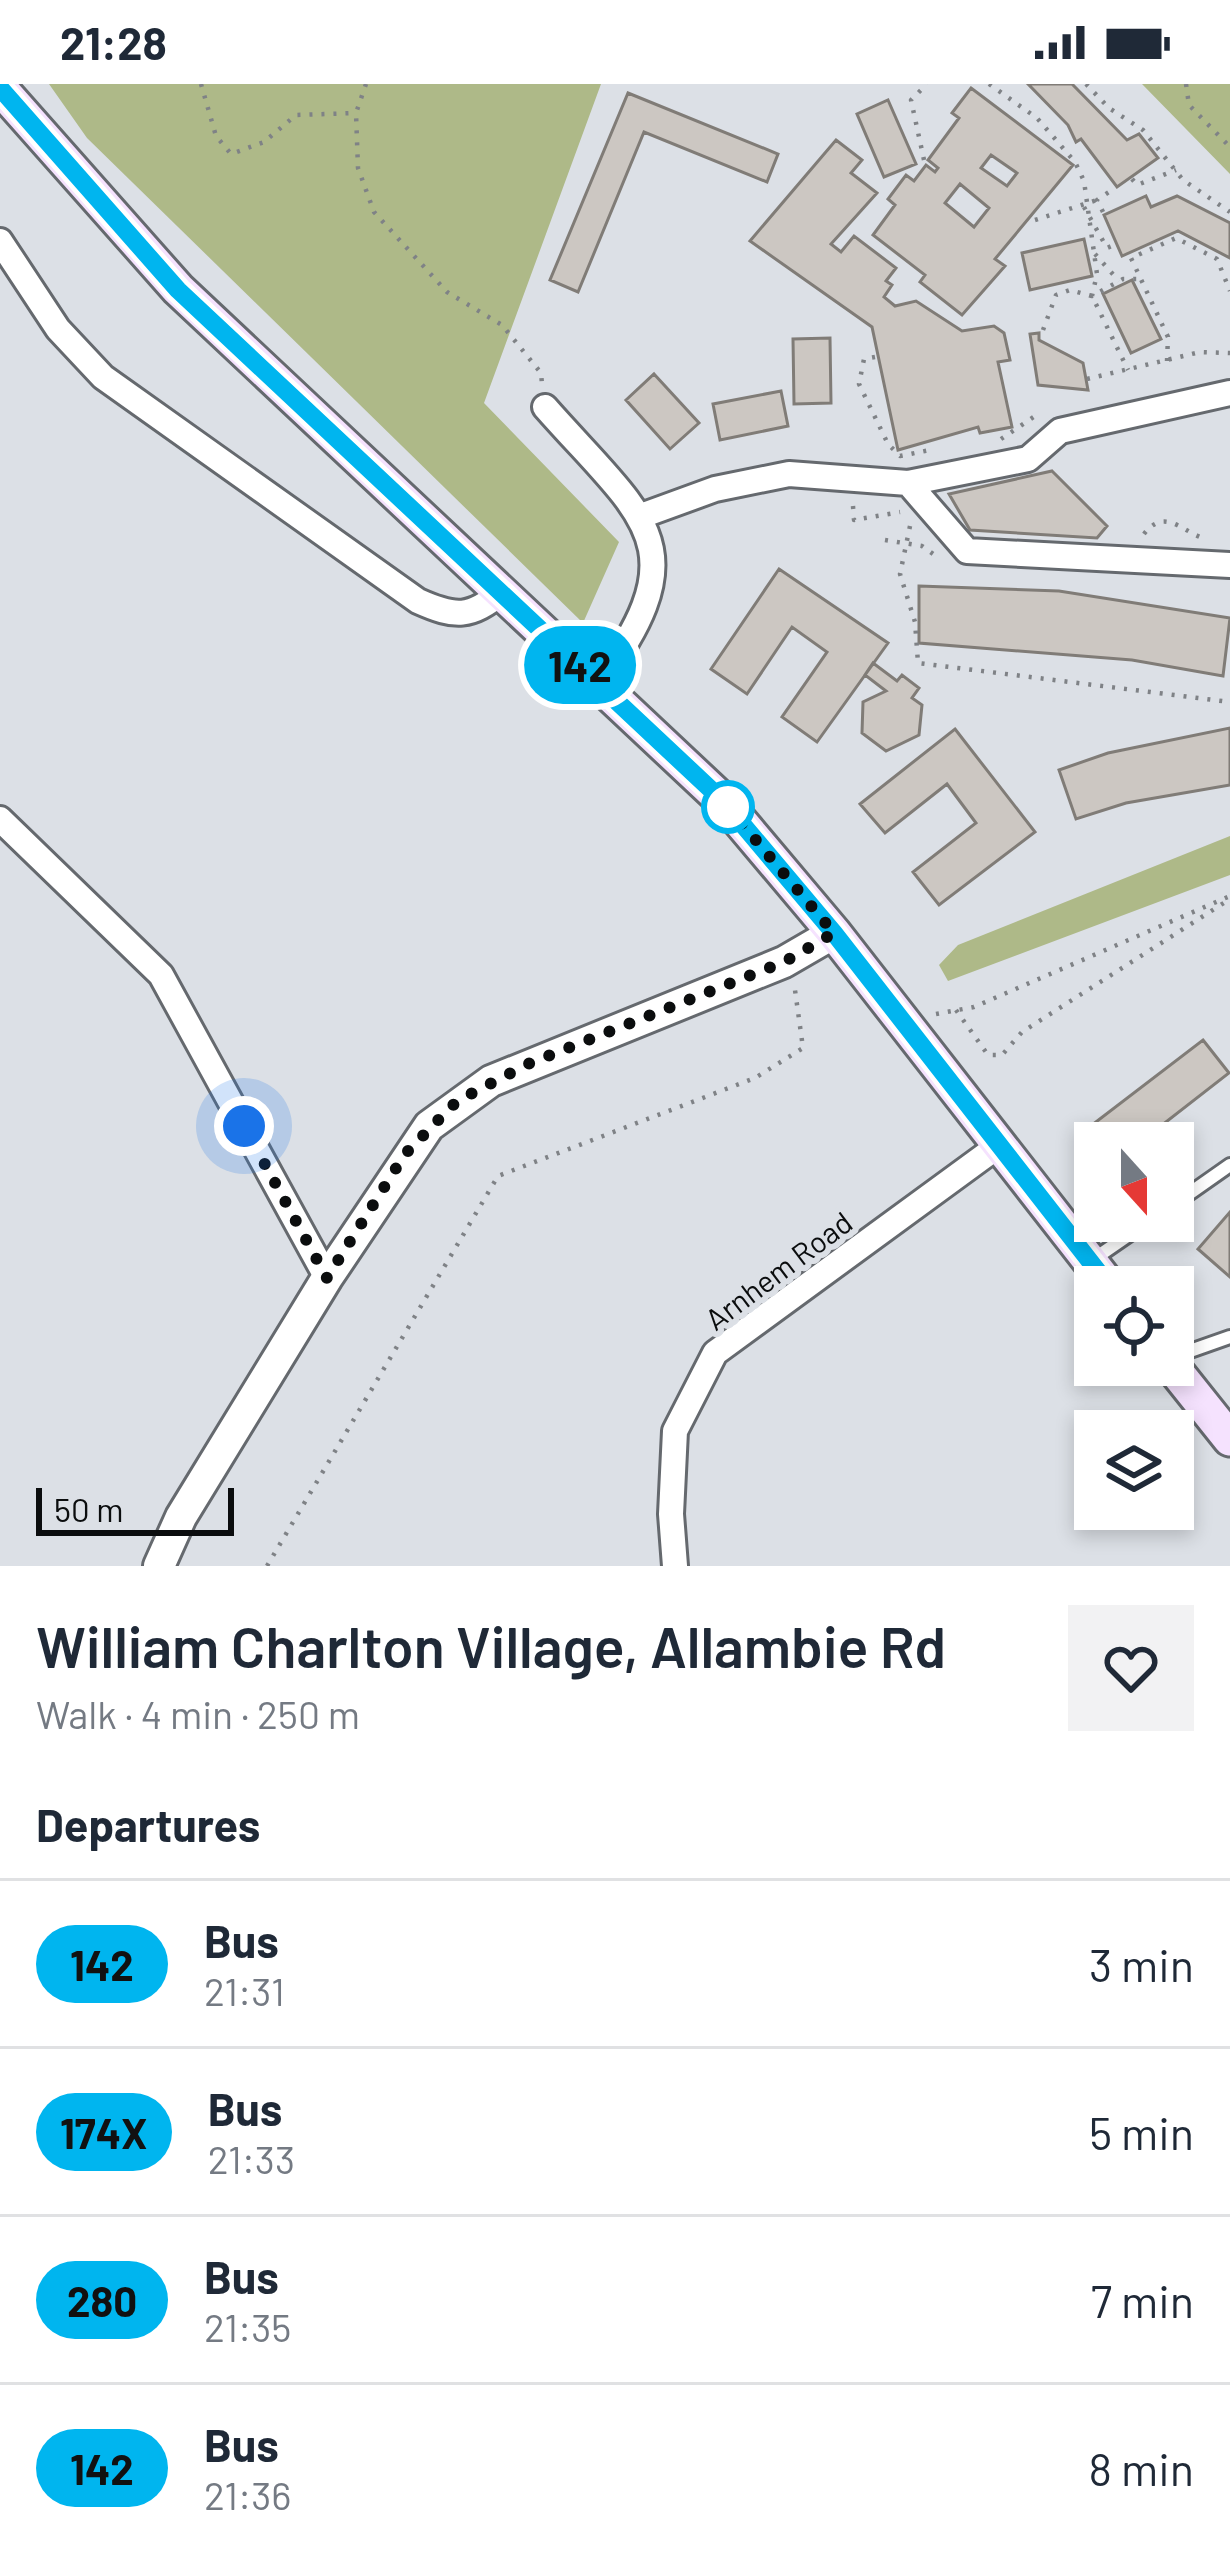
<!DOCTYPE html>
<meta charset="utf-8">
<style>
body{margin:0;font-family:Barlow,sans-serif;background:#f2f2f3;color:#1f2937;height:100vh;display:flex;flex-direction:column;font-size:45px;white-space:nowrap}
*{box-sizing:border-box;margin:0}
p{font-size:39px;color:#747a83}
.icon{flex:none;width:66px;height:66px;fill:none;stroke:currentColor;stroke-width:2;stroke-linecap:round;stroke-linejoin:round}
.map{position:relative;height:1482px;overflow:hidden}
.details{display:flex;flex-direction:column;background:#fff;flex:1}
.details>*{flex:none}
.badge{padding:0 24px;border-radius:39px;font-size:42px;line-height:78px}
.needle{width:78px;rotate:159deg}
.tools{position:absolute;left:1074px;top:1038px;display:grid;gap:24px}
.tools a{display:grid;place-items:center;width:120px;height:120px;border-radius:0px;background:#fff;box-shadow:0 6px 18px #0003;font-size:60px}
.scale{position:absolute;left:36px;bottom:30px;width:198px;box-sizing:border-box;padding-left:12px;border:6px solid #0b0d0e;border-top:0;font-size:33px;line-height:42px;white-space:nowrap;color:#0b0d0e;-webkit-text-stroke:9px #dce0e6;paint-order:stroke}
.you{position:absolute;width:60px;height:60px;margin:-30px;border:9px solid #fff;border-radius:50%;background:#1a73e8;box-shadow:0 0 0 18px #1a73e833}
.map>.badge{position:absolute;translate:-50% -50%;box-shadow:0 0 0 6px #fff}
h2{padding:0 36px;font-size:45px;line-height:108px}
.round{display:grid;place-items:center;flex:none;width:126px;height:126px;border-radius:0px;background:#f2f2f3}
.summary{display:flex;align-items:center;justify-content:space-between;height:204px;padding:0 36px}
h1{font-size:57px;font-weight:600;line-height:90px}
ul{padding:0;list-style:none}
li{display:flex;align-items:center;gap:36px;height:168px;padding:0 36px;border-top:3px solid #e0e1e3}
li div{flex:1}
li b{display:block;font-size:45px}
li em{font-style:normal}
li .badge{min-width:132px;font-weight:700;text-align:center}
.status{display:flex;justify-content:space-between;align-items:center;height:84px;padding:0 60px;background:#fff;direction:ltr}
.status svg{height:33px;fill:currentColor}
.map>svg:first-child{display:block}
.green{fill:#aeb988}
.building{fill:#ccc7c2;stroke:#807c77;stroke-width:3;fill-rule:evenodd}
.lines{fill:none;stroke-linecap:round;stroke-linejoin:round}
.service-casing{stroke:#65696e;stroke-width:18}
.minor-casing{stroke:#65696e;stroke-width:30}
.tertiary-casing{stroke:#65696e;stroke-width:36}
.secondary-casing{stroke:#65696e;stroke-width:39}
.path{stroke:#7f8286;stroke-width:4.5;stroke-dasharray:3 9;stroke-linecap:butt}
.service{stroke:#fff;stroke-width:12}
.minor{stroke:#fff;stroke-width:24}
.tertiary{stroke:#fff;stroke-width:30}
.secondary{stroke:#f5e2fe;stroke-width:33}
.line-casing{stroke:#fff;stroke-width:27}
.line{stroke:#00b5ef;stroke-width:18}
.walk{stroke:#0b0d0e;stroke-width:12;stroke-dasharray:0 21.6}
.stop-dot{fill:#fff;stroke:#00b5ef;stroke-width:6}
.labels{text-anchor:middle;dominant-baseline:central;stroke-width:12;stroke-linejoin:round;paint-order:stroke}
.street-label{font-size:30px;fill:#0b0d0e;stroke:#dce0e6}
</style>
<div class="status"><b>21:28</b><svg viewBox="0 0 49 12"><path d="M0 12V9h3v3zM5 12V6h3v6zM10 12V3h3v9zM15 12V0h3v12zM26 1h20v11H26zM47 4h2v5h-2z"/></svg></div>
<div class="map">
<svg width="1230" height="1482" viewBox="0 0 1230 1482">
<rect width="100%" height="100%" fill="#dce0e6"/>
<path class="green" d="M49,0H601L484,319L619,458L583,539L87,54Z
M1142,0H1230V90Z
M1230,752V791L948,897L939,881L958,861Z"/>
<path class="building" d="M1028,0H1072L1127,56L1139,50L1158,74L1117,103L1081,55L1076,58L1068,41Z
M971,4L1073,81L995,175L1005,182L962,231L920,198L925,191L873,151L895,121L888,115L906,91L914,97L926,81L935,88L938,84L928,76L959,34L952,29ZM991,71L1017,89L1007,102L981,84ZM960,100L989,124L974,143L945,119Z
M628,9L778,70L767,98L644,48L578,208L550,196Z
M888,16L916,80L884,93L857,30Z
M836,56L862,76L851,89L877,109L831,160L841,168L854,152L896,184L886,197L892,201L884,213L895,222L916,217L962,247L994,242L1004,249L1010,276L998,278L1012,343L980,349L978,343L898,366L872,243L750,157Z
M1146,112L1151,123L1177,112L1230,139V174L1178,147L1122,172L1104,131Z
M1084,155L1092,192L1030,206L1022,169Z
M1132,196L1161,255L1131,269L1103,210Z
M1039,249V256L1083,279L1088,306L1038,301L1030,250Z
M830,254L831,319L794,320L793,255Z
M654,290L699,339L670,365L626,316Z
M781,307L788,342L720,356L713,320Z
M1052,387L1107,442L1097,454L970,446L949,410Z
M779,485L888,559L817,658L782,633L827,568L792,543L747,610L711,585Z
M919,502L1059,507L1230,534L1223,592L1132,576L919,559Z
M873,579L897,597L902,591L919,604L912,614L922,621L919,651L886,667L862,649L863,618L886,607L865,591Z
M1230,644V701L1126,719L1076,735L1059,686L1108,669Z
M955,645L1035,748L939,821L913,788L976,739L947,700L885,749L860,720Z
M1203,956L1229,989L1139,1059H1100L1088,1044Z
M1230,1128V1193L1198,1165Z"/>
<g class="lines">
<g class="service-casing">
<path id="service" d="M1173,1121L1230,1081
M1091,1177L1149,1137
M1173,1273L1230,1253"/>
</g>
<g class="minor-casing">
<path id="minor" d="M0,157L58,245L103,293L418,517C456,534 470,534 502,508
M545,323C641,432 702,461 599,598
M908,399L967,467L1230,481
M641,432L715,405L789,390L908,399L1028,375L1060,347L1230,309
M0,735L161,891L327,1194
M675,1482L671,1430L675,1347L715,1269L998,1062"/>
</g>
<g class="tertiary-casing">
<path id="tertiary" d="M159,1482L181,1433L327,1194L429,1042L491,997L784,878L834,849"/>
</g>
<g class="secondary-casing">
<path id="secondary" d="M0,4L178,205L722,716L834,849L1110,1203
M1171,1281L1230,1355"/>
</g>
<path class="path" d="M201,0L216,52L231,70L264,58L296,31L356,29
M366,0L356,29L358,84L374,128L447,208L502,241L541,289L542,300
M989,0L1037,34L1075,78L1084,97L1097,190L1092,212L1123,195H1141
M1086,0L1109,24L1143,46L1183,96L1230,128
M1186,0L1189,21L1230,63
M924,76L911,16L927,0
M1132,95L1137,101L1176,86
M1084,123L1107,164L1114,161
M1103,128L1097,116L1115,104
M1035,136L1097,116
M1095,170L1119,197
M1043,246L1056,211L1070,206L1092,212L1128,286
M875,273L864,275L859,300L888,360L900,372L930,366
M1167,277L1168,253L1131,174L1176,154L1217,175L1230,207
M1087,295L1200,268L1230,269
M1001,355L1035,332
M853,422L854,436L900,428
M910,442L900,490L915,538L918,579L1230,618
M1144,450C1163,425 1179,444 1200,453
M885,456L922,462L936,472
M956,926L988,971H1002L1022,948L1230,815
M936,930L974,923L1230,812
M267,1482L498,1092L755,994L803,964L795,906"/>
<use href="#service" class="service"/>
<use href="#minor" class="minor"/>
<use href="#tertiary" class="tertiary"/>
<use href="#secondary" class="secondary"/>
</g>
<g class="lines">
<g class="line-casing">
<path id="line" d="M0,4L178,206L722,716L834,849L1110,1203"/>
</g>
<use href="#line" class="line"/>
<path class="walk" d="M244,1042L327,1194L405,1070L457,1017L528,980L784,878L834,849L722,716L728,723"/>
</g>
<circle class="stop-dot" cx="728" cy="723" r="24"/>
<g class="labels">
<g class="street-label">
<text transform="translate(778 1186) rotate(-37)">Arnhem Road</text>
</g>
</g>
</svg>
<div class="tools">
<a><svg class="needle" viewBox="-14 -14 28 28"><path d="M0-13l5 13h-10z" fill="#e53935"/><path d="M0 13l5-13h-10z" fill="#747a83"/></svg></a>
<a><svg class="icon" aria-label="locate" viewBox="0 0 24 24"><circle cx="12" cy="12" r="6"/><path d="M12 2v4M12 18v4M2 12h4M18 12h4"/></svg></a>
<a><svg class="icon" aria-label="layers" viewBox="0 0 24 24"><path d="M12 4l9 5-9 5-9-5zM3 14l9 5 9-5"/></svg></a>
</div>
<div class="scale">50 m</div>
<div class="you" style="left:244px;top:1042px"></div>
<b class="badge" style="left:580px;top:581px;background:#00b5ef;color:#111">142</b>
</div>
<section class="details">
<div class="summary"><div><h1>William Charlton Village, Allambie Rd</h1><p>Walk · 4 min · 250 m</p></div><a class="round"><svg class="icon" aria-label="heart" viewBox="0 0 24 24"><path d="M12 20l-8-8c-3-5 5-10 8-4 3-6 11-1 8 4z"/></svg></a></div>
<h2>Departures</h2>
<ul>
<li><span class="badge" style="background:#00b5ef;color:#111">142</span><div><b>Bus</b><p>21:31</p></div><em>3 min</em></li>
<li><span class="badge" style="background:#00b5ef;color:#111">174X</span><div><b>Bus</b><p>21:33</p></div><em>5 min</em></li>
<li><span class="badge" style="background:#00b5ef;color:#111">280</span><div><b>Bus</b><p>21:35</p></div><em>7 min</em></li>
<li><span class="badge" style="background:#00b5ef;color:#111">142</span><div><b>Bus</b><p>21:36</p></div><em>8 min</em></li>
</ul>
</section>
